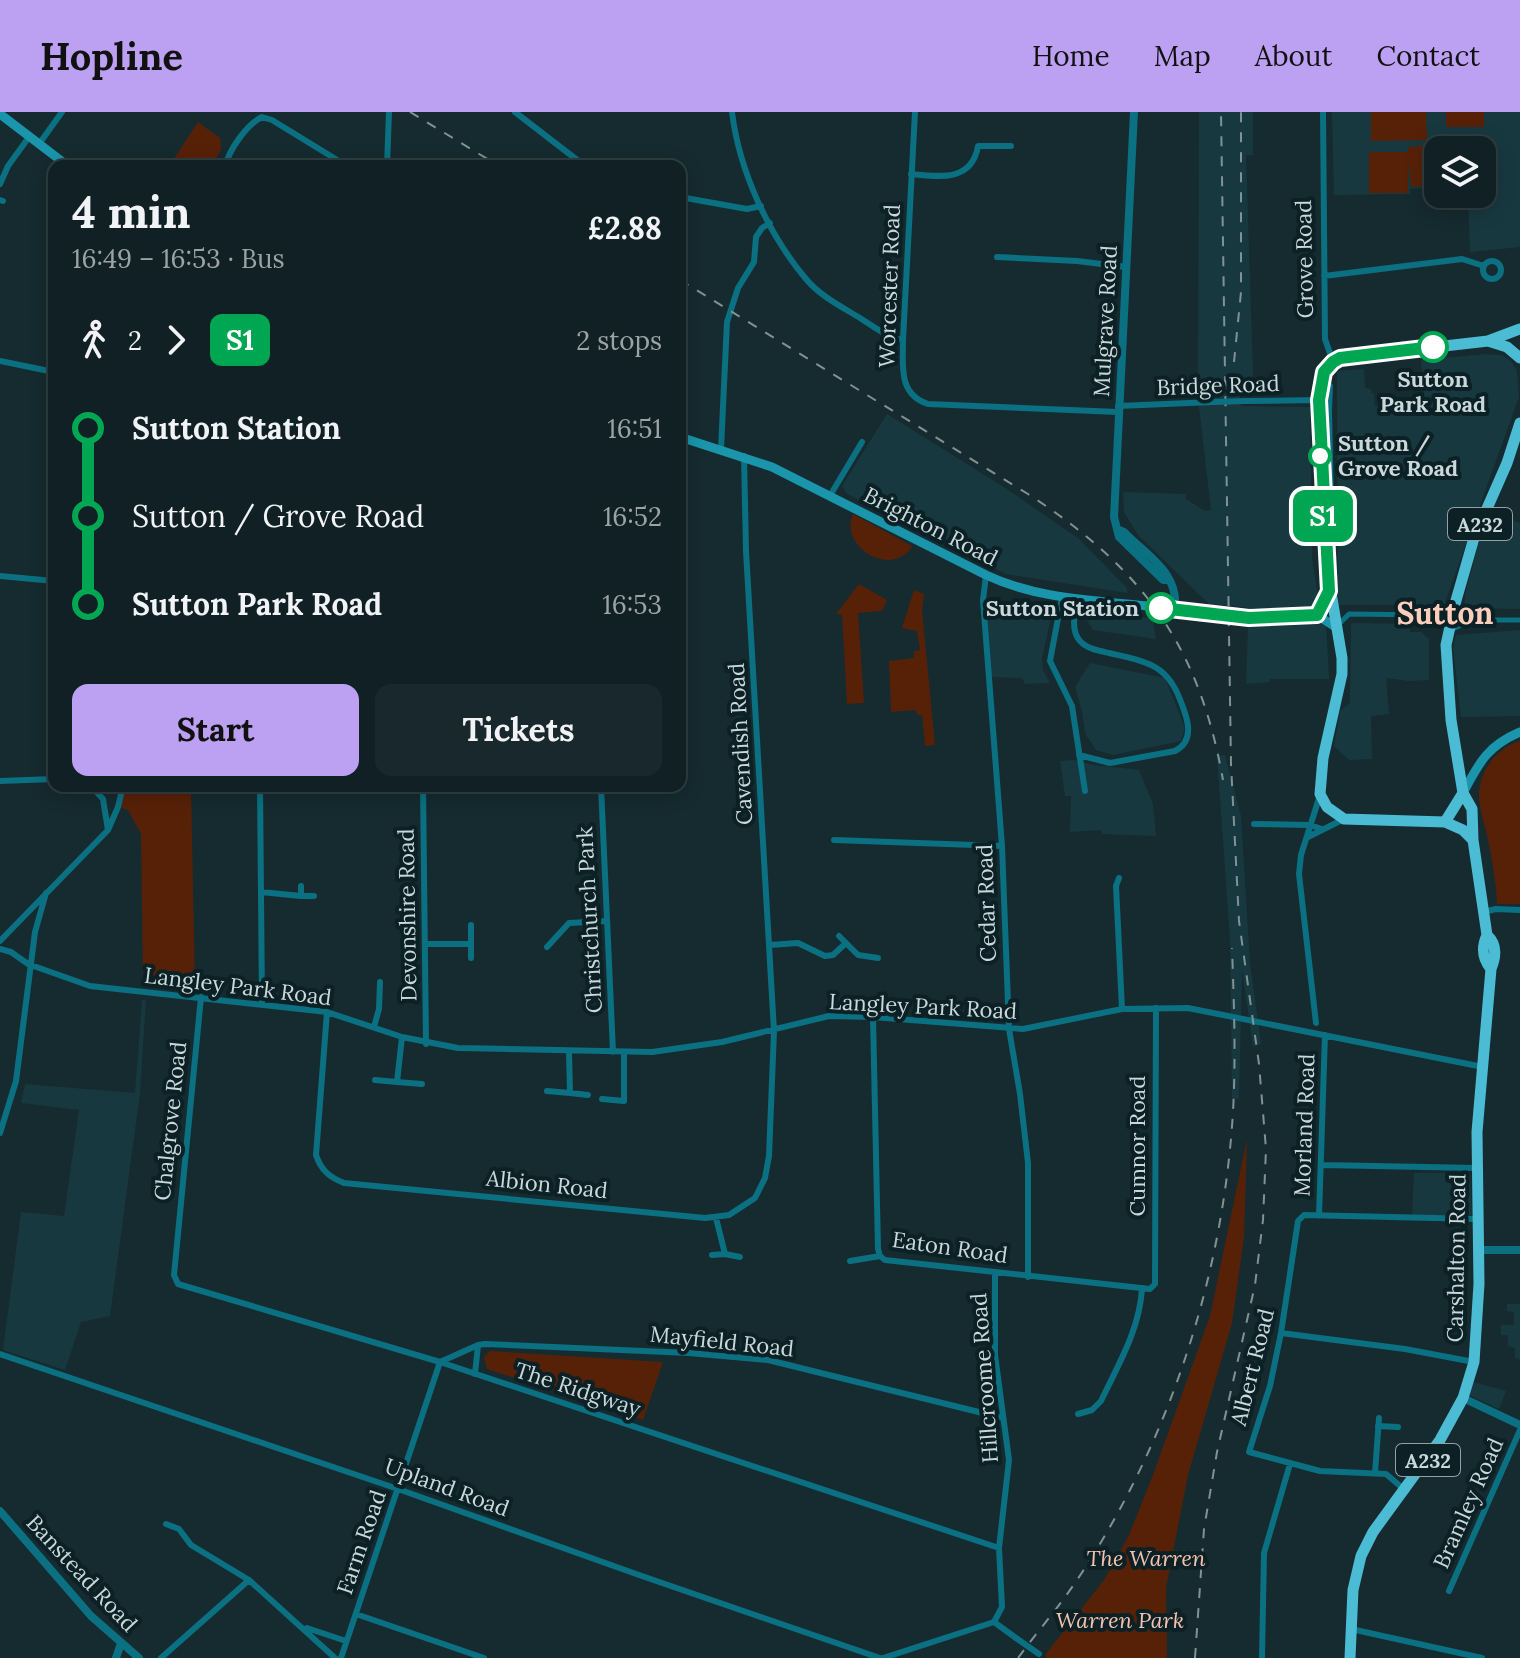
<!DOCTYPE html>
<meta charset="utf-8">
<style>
body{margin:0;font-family:Lora,serif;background:#19282c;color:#f1f3f6;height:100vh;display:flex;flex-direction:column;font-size:30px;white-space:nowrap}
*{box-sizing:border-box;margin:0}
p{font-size:26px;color:#9ca3a6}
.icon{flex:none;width:44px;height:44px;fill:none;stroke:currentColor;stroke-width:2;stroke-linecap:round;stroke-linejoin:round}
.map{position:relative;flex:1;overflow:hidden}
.drawer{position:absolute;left:48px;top:48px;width:638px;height:632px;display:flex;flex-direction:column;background:#102024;border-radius:16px;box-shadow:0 4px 20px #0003,0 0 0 2px #303e41}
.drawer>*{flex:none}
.badge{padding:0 16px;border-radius:12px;font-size:28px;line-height:52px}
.controls{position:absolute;left:1424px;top:24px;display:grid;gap:16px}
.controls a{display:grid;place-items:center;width:72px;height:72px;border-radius:16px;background:#102024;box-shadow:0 4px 20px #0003,0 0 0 2px #303e41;font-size:40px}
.map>.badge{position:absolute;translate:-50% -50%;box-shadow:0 0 0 4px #fff}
.legs{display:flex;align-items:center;gap:12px;height:88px;padding:0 24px;font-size:26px}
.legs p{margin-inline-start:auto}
.overview{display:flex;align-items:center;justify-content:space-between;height:136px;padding:0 24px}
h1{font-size:44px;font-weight:700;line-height:60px}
.action{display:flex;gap:16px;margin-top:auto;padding:16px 24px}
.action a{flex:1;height:92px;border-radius:16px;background:#bca0f2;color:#111;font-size:32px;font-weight:700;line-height:92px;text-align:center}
.action a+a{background:#19282c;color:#f1f3f6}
ul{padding:0 24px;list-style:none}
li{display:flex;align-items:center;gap:28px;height:88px;font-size:30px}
li i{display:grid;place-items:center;width:12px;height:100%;margin:0 10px;background:currentColor}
li i::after{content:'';width:20px;height:20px;margin:-10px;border:6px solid;border-radius:50%;background:#102024}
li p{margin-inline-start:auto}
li:first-child i{background:linear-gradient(#0000 50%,currentColor 0)}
li:last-child i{background:linear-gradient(currentColor 50%,#0000 0)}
header{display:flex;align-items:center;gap:48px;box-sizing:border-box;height:112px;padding:0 40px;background:#bca0f2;color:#111}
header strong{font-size:38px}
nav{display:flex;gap:44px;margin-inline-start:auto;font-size:28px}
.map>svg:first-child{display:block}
.built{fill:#18383f}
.green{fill:#572108}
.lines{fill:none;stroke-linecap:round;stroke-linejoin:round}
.pedestrian{stroke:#0b7081;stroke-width:5}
.minor{stroke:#0b7081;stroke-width:6}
.tertiary{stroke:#0b7081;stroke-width:8}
.secondary{stroke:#1a95ab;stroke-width:9}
.trunk{stroke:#4cbcd4;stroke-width:11}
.rail{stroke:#819295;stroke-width:2;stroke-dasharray:10 10;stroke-linecap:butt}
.minor-bridge{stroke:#0b7081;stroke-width:6}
.secondary-bridge{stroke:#1a95ab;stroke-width:9}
.line-1-casing{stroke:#fff;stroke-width:18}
.line-1{stroke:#00a651;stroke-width:12}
.stop-1-dot{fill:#fff;stroke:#00a651;stroke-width:4}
.labels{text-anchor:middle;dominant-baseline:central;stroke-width:8;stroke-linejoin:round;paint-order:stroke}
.shield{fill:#0b2126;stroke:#91a1a5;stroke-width:2}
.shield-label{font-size:20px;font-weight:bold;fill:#cbd8db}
.street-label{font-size:22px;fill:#cbd8db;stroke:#0b2126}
.stop-label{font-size:22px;font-weight:bold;fill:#cbd8db;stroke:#0b2126}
.park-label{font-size:22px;font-style:italic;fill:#f4c2af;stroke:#0b2126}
.district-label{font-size:30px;font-weight:bold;fill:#fecebc;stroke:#0b2126}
</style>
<header>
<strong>Hopline</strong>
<nav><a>Home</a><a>Map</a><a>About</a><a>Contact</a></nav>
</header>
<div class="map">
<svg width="1520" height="1546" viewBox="0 0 1520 1546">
<rect width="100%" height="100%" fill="#152b30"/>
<path class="built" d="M1199,0H1253V43H1246L1253,263L1240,284L1241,294L1310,295L1312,446L1319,490L1315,495L1252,496L1209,492L1138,423L1124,400L1123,380L1186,382V387L1205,399L1211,398L1198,286Z
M1332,0H1520V135L1470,140L1468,82H1482V38H1438V75L1410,77V82L1334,83Z
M1486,242L1502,243L1511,249L1517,259L1519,285L1444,493H1338L1337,259L1364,257L1365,276L1371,277V281H1374L1375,294L1425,295L1421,248Z
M887,302L1007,377L1079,427L1127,476V481L1006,462L847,382L842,374Z
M1495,403L1520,411V497L1466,496L1464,494L1466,478L1474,449L1480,428Z
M989,485L1051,505L1042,546L1043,558L1050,571L1025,572L1022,566L990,565L986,488Z
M1081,498L1149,506L1153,510L1156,527L1093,518Z
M1351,511L1410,512V520H1421L1429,527V568L1409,569L1386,566L1389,602L1371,604L1372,647L1349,648L1334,634L1340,599L1350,591Z
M1326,512L1329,567H1270L1269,570L1246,572L1248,515Z
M1520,518V604L1461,605L1453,536L1456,523Z
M1090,551L1165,566L1185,616L1181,629L1113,643L1096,638L1085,621L1082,599L1075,575Z
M1225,643L1241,704L1250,851L1261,932L1253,935L1242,857L1239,987H1232L1230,827L1217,644Z
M1073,648L1094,653L1139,658L1153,692L1156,724L1102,722L1101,718L1070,720L1071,684H1065L1060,649Z
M142,888H146L140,981L110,1204L81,1210L65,1258L3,1238L21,1100L64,1104L79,998L21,991L25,972L135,981Z
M1414,1061H1470L1472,1103H1412Z
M1507,1192H1520V1248L1515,1246V1236L1508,1234V1223H1501V1213H1514V1200L1507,1199Z
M1473,1270L1506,1279L1499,1297L1469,1283Z"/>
<path class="green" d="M1371,0H1426L1427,28L1371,29Z
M1446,0H1484V15H1446Z
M198,10L220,26L221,37L213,54H182L173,48Z
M1443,32L1444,38H1438V73L1411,75L1408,50V81H1369V40H1408V35Z
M853,402L912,434C893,467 838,435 853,402Z
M859,472L887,488L882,499L858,501L864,591L847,592L842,502H836Z
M914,478L924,482L922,498L935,633L925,634L922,603H917L916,598L891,600L889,549L914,546V539L920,538L917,519L902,516Z
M1520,629V792H1497C1496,769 1492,746 1487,723C1484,711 1480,698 1479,686C1478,660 1496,636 1520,629Z
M123,674H191L195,878L143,872L141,722L128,698L118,695Z
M1247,1027L1244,1125L1232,1211L1188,1363L1166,1476L1167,1546H1047L1045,1543L1104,1468L1129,1423L1154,1360L1210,1204Z
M490,1239L506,1240L663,1250L643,1308L487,1257L484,1245Z"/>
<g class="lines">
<path class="pedestrian" d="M1339,512L1349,502L1431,503L1445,514L1455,516L1472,508H1520"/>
<path class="minor" d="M515,0L585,54
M732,0C739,58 768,122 806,167C820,184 842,195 860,206C873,214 888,226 903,228
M915,0L903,228C903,254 898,282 928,292L1118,300
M1323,0L1325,227L1333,250
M39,32L62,0
M225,54C230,37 246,13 262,5L272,8L347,54
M387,54L389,0
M911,62C939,65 972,70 978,34H1011
M0,72L8,54L29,25
M680,85L747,97L761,94
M0,88L3,89
M997,145L1077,149L1126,155
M1483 158a9 9 0 1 1 18 0a9 9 0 1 1-18 0Z
M1324,164L1462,147L1484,154
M0,249L54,260
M1246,289L1319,288L1329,299L1331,394L1328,407
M1118,294L1213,290
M1329,299L1330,274
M721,337L727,210L738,176L754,150L756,125L762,116L770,111
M831,382L862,330
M986,463L983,488L1002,734L1009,917L1020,982L1028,1051V1165
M0,464L54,469
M1062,485L1050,549L1072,594L1085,679
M1078,487C1075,500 1070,518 1080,529C1087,537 1100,539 1109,541C1146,550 1167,551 1181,590C1184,598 1187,605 1188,614C1189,625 1185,634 1175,639L1110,651L1079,643
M0,669L54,667
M91,674L103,687L108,718
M260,674L262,892
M423,674L426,932
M601,674L613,940
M1254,712L1310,713L1322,717
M1308,725L1344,707
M834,728L1002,734
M1119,766L1116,774L1122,897
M261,780L301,784V774
M301,784H314
M1483,800L1496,797L1520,798
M471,813V832
M839,824L858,843L878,846
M0,829L108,718L118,695L123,674
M425,832H471V846
M770,833L798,831L825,844L833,843L846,831
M547,835L569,811L607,809
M0,837L11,840L28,852L90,874L327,900L402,925L458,936L652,940L722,930L829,904L873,905L1023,917L1122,897L1188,896L1483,955
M201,885L174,1163L178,1172L440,1250L999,1436
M327,900L316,1043C321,1058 329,1065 344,1071L705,1106L729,1103L755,1086L765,1066L769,1044L774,919L746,439L744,344
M873,905L878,1137L880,1144L885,1148L1150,1177L1155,1172L1156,896
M1316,911L1299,762L1301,743L1320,683
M374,915L379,897L380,870
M402,925L397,970L422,972
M375,968L397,970
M547,979L570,981L569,940
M570,981L588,983
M602,987L624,989V940
M0,1021L16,969L35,820L46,781
M1322,1053L1477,1056
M1319,1104L1325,923
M725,1142L740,1145
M712,1143L725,1142L716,1106
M850,1149L880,1144
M1281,1221L1405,1237L1474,1250
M0,1242L398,1377L639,1463L880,1546
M475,1262L478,1233L485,1232L689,1241L768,1248L1003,1306
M1078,1302L1092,1298L1101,1289C1118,1253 1140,1217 1142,1176
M1378,1314L1398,1315
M1375,1361L1379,1306
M1406,1379L1386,1362L1320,1359L1249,1340L1270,1274L1281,1221L1298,1109L1304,1103L1478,1107
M166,1412L179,1417L191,1433L249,1468
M1449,1479L1520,1318
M356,1502L484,1546
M994,1510L1002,1495L999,1436L1009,1348L995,1243V1160
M994,1510L1016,1526
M307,1516L346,1529
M1351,1517L1482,1546
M161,1546L249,1468L335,1546
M341,1546L440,1250L478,1233
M883,1546L994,1510
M1262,1546L1264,1441L1290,1352"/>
<path class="tertiary" d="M1134,0L1114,405L1119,425L1163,468H1168
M1119,418L1124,420C1148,445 1179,460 1175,498
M1479,1138H1520
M1463,1286L1520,1313
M0,1399L91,1504L139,1546
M116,1546L121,1531"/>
<path class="secondary" d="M0,2L68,54
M680,325L772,355L986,463C1037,487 1092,488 1147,494
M1165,497L1209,503
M1317,503L1329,479
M1249,506L1317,503L1337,516
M1463,681C1479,651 1487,634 1520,620"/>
<path class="trunk" d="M1488,229L1507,235L1520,246
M1445,710L1463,681
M1473,728L1463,718L1445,710L1344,707L1327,695L1320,682L1323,646L1342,562V546L1327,457L1319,288L1324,260L1333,250L1340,246L1488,229L1520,217
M1487,823C1481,836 1482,846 1491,857
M1350,1546L1353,1478L1361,1444L1373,1420L1440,1328L1463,1286L1474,1250L1479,1172L1477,1020L1491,857C1496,845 1497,832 1487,823L1473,728L1472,697L1463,681L1451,608L1446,533L1455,492L1474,426L1507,351L1520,311"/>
<path class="rail" d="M410,0L499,54
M680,168L1028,382C1142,456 1199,533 1223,668
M1234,250L1241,180V0
M1018,1546C1037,1520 1059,1495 1077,1468C1169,1331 1223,1165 1233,1000C1236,946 1234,891 1232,836
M1195,1546L1204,1417L1217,1340L1255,1173L1263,1108L1266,1037L1259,952L1239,809L1231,652L1221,0"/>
<path class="minor-bridge" d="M1213,290L1246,289
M1016,1526L1039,1542"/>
<path class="secondary-bridge" d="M1147,494L1165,497
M1209,503L1249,506"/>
</g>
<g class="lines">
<g class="line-1-casing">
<path id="line-1" d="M1161,496L1249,506L1317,503L1329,479L1319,288L1324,260L1333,250L1340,246L1433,235"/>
</g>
<use href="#line-1" class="line-1"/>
</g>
<g class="stop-1-dot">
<circle cx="1433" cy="235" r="14"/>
<circle cx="1320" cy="344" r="10"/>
<circle cx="1161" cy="496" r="14"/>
</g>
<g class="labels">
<g class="shield">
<rect x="1448" y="396" width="64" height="32" rx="6"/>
<rect x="1396" y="1332" width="64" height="32" rx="6"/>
</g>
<g class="shield-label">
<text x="1480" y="412">A232</text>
<text x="1428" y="1348">A232</text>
</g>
<g class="street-label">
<text transform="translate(1304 147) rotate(-91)">Grove Road</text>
<text transform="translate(889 174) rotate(-88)">Worcester Road</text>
<text transform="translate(1105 209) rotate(-87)">Mulgrave Road</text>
<text transform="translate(1218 273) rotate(-2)">Bridge Road</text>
<text transform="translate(931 414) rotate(27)">Brighton Road</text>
<text transform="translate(740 632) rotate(-93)">Cavendish Road</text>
<text transform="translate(986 791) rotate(-92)">Cedar Road</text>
<text transform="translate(407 803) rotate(-91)">Devonshire Road</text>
<text transform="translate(589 808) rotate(-93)">Christchurch Park</text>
<text transform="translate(238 874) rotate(7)">Langley Park Road</text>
<text transform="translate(923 894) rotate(3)">Langley Park Road</text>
<text transform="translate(170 1009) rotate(-84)">Chalgrove Road</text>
<text transform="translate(1304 1013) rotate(-88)">Morland Road</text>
<text transform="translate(1137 1034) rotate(-90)">Cumnor Road</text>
<text transform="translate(547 1072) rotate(6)">Albion Road</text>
<text transform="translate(950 1135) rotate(8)">Eaton Road</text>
<text transform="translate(1456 1146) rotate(-89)">Carshalton Road</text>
<text transform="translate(722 1229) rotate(6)">Mayfield Road</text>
<text transform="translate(1252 1255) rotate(-76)">Albert Road</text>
<text transform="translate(984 1266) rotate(-94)">Hillcroome Road</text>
<text transform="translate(578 1277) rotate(18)">The Ridgway</text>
<text transform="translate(447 1375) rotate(20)">Upland Road</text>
<text transform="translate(1468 1391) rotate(-66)">Bramley Road</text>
<text transform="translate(361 1430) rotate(-71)">Farm Road</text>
<text transform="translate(82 1461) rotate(47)">Banstead Road</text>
</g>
<g class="stop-label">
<text x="1433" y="267">Sutton<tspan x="1433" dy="25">Park Road</tspan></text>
<text x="1338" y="331" text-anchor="start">Sutton /<tspan x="1338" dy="25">Grove Road</tspan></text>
<text x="1139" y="496" text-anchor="end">Sutton Station</text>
</g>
<g class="park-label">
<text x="1146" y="1446">The Warren</text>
<text x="1120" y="1508">Warren Park</text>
</g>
<g class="district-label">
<text x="1445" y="501">Sutton</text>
</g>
</g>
</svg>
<div class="controls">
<a><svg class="icon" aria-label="layers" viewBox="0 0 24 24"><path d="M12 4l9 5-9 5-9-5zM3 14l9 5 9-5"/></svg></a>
</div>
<b class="badge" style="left:1323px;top:404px;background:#00a651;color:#fff">S1</b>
<section class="drawer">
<div class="overview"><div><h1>4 min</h1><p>16:49 – 16:53 · Bus</p></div><b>£2.88</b></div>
<div class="legs"><svg class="icon" aria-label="walk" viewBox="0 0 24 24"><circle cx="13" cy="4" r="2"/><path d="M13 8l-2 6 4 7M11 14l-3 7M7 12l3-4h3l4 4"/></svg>2<svg class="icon" aria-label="forward" viewBox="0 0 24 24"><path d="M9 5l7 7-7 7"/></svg><b class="badge" style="background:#00a651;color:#fff">S1</b><p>2 stops</p></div>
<ul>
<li><i style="color:#00a651"></i><b>Sutton Station</b><p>16:51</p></li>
<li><i style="color:#00a651"></i><span>Sutton / Grove Road</span><p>16:52</p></li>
<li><i style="color:#00a651"></i><b>Sutton Park Road</b><p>16:53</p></li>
</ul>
<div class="action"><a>Start</a><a>Tickets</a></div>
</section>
</div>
